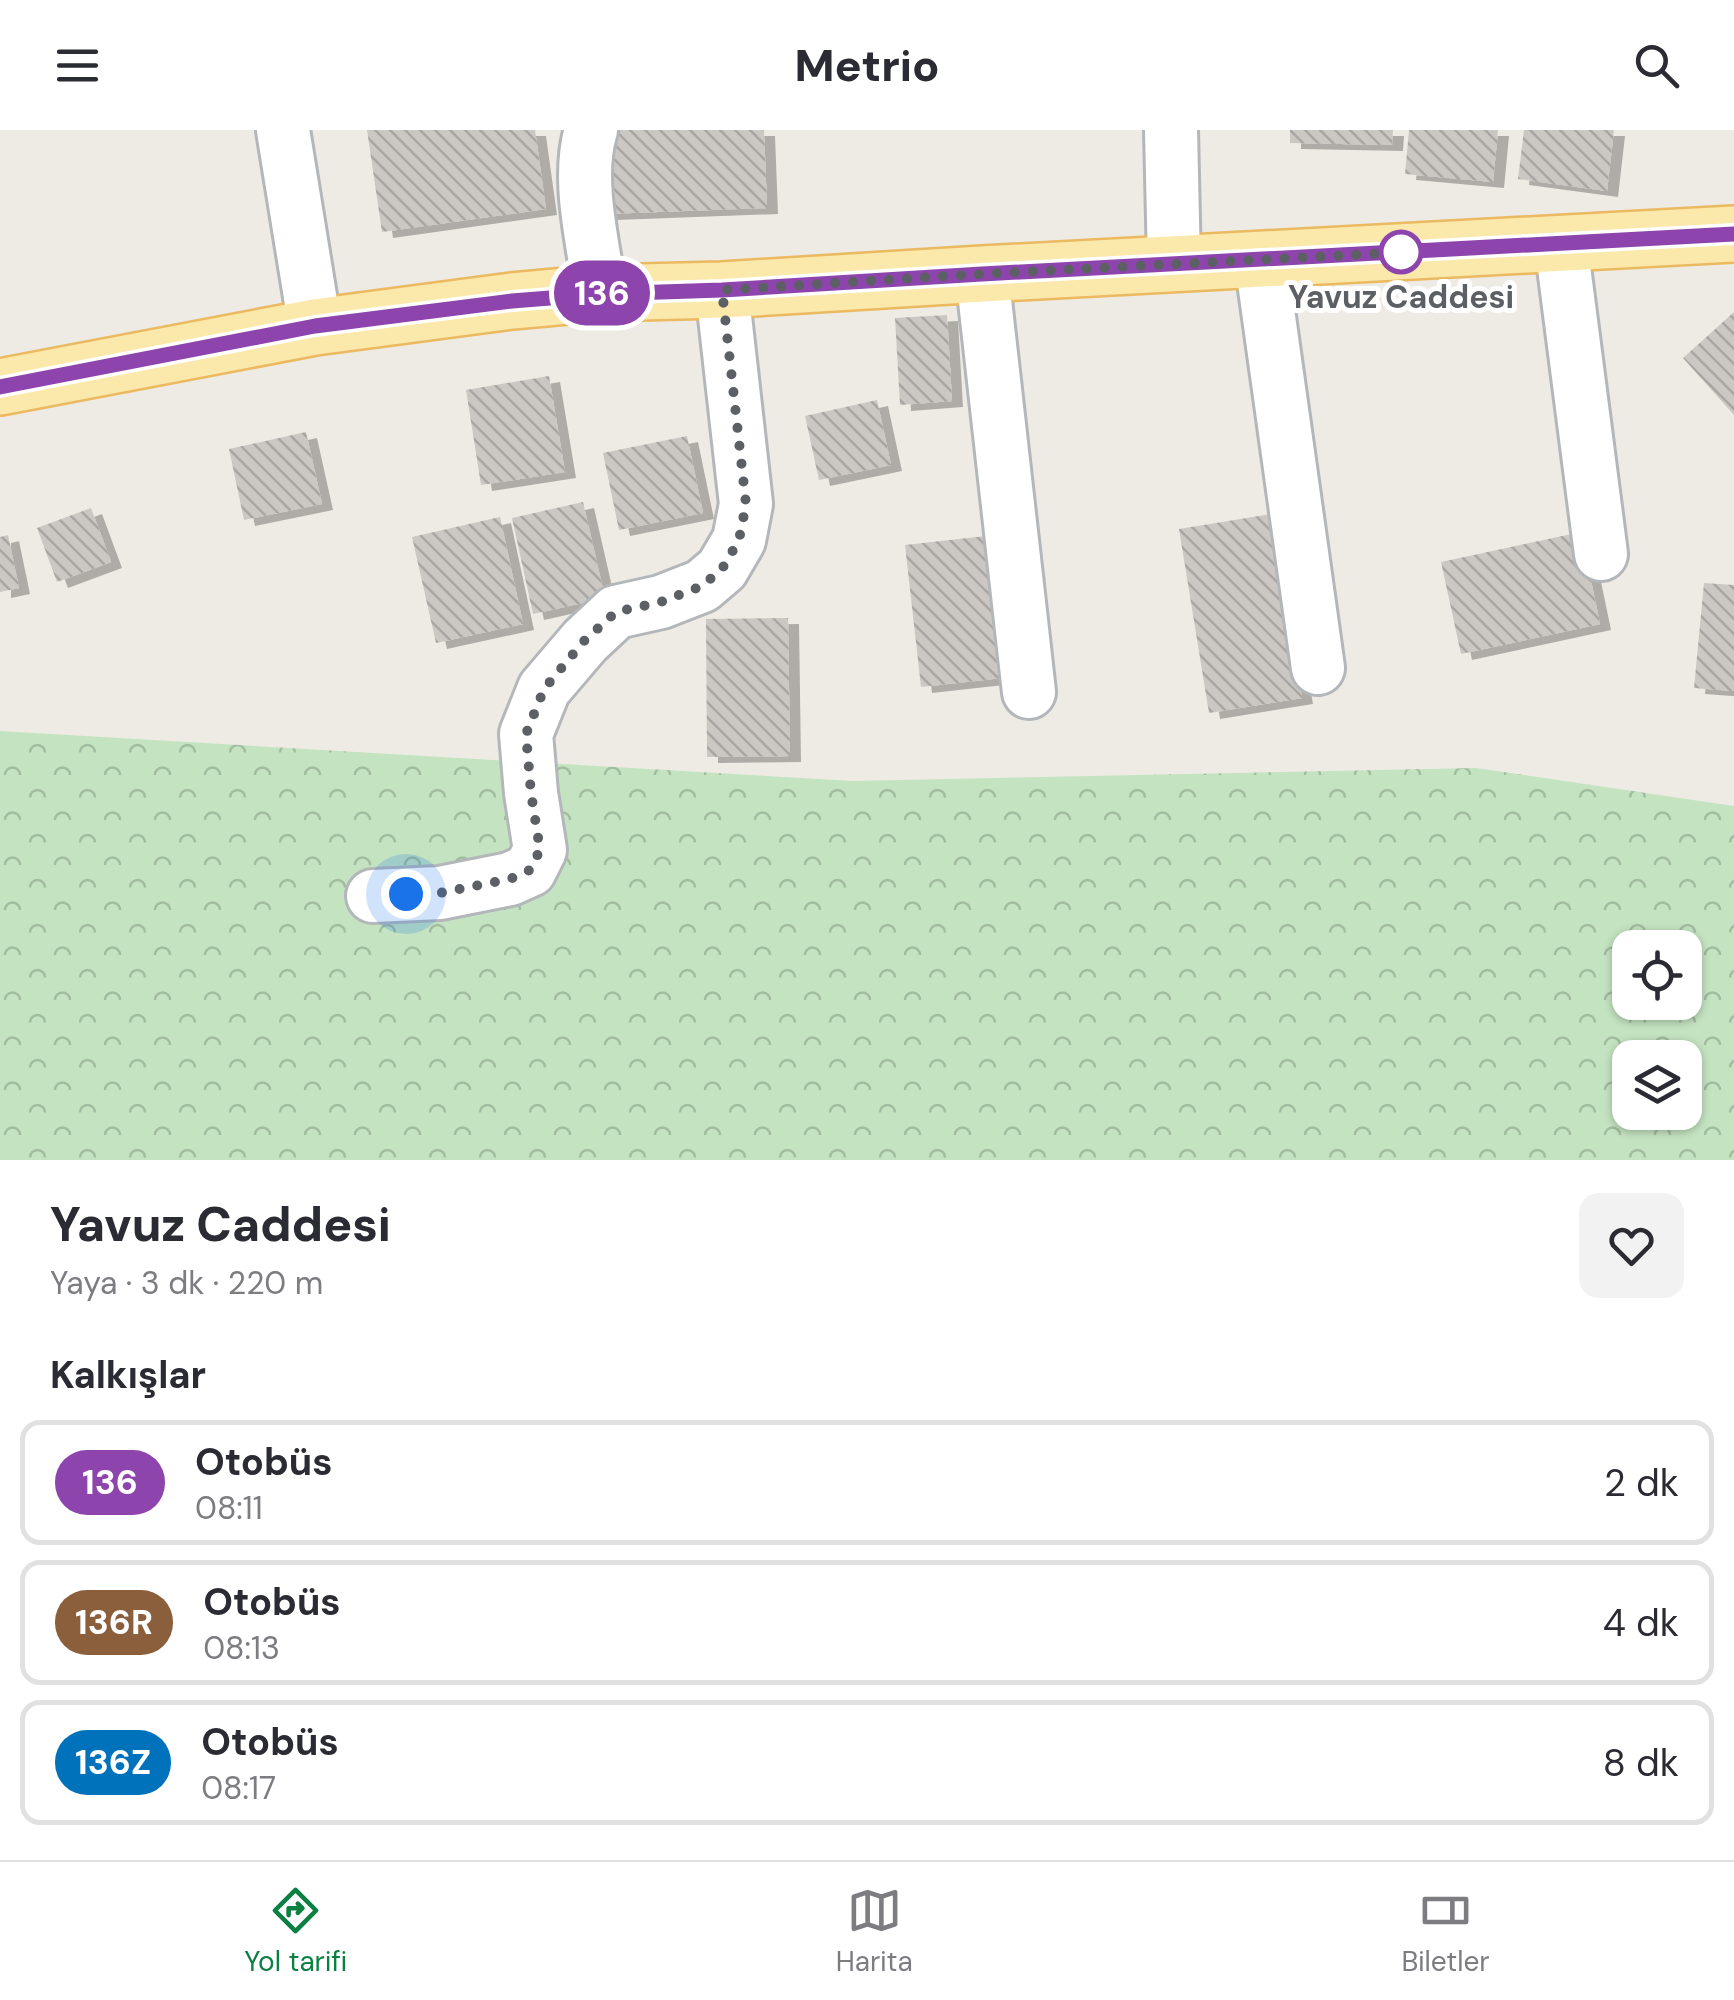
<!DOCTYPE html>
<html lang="tr">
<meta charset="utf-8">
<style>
body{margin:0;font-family:"DM Sans",sans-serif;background:#f2f2f3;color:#2b2b33;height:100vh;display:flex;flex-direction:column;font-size:38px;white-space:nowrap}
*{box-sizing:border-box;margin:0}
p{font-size:32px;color:#7c7c81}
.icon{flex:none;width:55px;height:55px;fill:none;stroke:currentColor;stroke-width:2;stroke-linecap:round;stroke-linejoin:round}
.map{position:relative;height:1030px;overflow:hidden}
.side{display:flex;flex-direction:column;background:#fff;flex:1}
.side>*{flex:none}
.badge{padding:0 20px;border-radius:32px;font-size:35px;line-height:65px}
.buttons{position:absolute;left:1612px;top:800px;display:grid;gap:20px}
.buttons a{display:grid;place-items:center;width:90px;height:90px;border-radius:20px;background:#fff;box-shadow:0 2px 8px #0004;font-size:50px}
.you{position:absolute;width:50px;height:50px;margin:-25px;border:8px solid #fff;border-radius:50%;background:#1a73e8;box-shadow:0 0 0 15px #1a73e833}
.map>.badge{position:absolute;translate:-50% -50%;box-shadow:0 0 0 5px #fff}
h2{padding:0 50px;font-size:38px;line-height:90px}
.round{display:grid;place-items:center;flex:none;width:105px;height:105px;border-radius:20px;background:#f2f2f3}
.headline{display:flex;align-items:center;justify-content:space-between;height:170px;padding:0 50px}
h1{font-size:48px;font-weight:800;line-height:75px}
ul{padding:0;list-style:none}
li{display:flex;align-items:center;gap:30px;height:125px;margin:0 20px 15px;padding:0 30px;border:5px solid #e1e1e2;border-radius:20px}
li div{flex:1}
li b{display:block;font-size:38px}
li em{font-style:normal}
li .badge{min-width:110px;font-weight:700;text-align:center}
header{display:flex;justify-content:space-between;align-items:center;height:130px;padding:0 50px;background:#fff;font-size:45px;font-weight:800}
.tab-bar{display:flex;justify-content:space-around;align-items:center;height:140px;border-top:2px solid #e1e1e2;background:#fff;font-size:28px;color:#7c7c81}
.tab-bar a{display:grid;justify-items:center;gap:5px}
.tab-bar .current{color:#0b8043}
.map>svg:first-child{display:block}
.forest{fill:url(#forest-crowns);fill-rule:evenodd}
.building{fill:url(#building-back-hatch);filter:url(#shadow)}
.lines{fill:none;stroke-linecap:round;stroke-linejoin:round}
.minor-casing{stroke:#b4b7ba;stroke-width:58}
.major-casing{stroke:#ebb960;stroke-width:60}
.minor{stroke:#fff;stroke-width:52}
.major{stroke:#fbe8ab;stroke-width:55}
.line-casing{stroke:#fff;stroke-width:22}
.line{stroke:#8e44ad;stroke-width:15}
.walk{stroke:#5c6064;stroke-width:10;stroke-dasharray:0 18}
.stop-dot{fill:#fff;stroke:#8e44ad;stroke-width:5}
.labels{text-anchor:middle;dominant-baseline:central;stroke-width:10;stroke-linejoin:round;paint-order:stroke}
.stop-label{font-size:32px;font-weight:bold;fill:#5c6064;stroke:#fff}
</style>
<header><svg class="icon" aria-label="menu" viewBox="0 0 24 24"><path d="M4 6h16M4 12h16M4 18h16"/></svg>Metrio<svg class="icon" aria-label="search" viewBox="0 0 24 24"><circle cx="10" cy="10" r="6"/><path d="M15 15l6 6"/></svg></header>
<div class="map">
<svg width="1734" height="1030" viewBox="0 0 1734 1030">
<defs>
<pattern id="forest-crowns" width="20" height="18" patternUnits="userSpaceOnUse" patternTransform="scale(2.5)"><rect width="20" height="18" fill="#c4e4c1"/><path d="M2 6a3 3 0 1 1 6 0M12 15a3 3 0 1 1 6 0" fill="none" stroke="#a2bca0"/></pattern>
<pattern id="building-back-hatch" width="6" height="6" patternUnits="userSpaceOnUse" patternTransform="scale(2.5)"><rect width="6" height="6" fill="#cbc7c3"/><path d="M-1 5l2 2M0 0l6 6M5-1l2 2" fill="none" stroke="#a8a5a2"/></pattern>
<filter id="shadow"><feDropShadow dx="11" dy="6" stdDeviation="0" flood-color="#0004"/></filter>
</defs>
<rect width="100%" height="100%" fill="#eeebe4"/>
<path class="forest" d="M0,601L853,651L1476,638L1734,676V1030H0ZM1630,818H1685V872H1630ZM1630,928H1685V982H1630Z"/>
<path class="building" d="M367,0H535L546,79L382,102Z
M602,0H764L767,78L605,84Z
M1290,0H1393L1392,15L1290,13Z
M1409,0H1498L1493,52L1405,44Z
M1524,0H1614L1607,61L1518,49Z
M1734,182V285L1683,228Z
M947,185L952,271L900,275L895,188Z
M549,246L565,342L481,355L466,260Z
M877,270L891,335L819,350L805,286Z
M306,302L322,374L244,390L229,319Z
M687,306L703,383L619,400L603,323Z
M583,372L605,468L533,484L512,388Z
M91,378L111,432L57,452L37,398Z
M1271,384L1302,568L1209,583L1179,399Z
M500,387L523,494L436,513L412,407Z
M1581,402L1600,494L1461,524L1441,432Z
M8,405L19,458L0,462V407Z
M986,406L1002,548L921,557L905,415Z
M1704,453L1734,455V561L1694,558Z
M788,488L790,626L707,627L706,489Z"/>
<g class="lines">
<g class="minor-casing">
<path id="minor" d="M283,0L315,197
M591,0C576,48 593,113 600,163
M1171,0L1174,134
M1561,114L1601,424
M1261,130L1318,538
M982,144L1029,562
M373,766L440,763L510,749L530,740L540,720L531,663L526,604L544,559L585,511L616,482L661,472L702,456L722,439L739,410L746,374L722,160"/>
</g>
<g class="major-casing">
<path id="major" d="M0,257L315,197L512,171L600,163L722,160L982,144L1734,104"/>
</g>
<use href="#minor" class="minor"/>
<use href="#major" class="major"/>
</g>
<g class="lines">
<g class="line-casing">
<path id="line" d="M0,257L315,196L512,171L600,164L722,160L982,144L1734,104"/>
</g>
<use href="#line" class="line"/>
<path class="walk" d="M406,764L440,763L510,749L530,740L540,720L531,663L526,604L544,559L584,511L616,482L661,472L702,456L722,439L739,410L746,374L722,160L982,144L1411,122H1401"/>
</g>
<circle class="stop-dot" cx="1401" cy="122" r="20"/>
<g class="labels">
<g class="stop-label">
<text x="1401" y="167">Yavuz Caddesi</text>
</g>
</g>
</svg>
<div class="buttons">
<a><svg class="icon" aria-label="locate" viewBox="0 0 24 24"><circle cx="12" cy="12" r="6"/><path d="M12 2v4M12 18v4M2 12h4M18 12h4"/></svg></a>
<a><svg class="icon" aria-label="layers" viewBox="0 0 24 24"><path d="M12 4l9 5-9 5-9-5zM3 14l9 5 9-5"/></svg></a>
</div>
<div class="you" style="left:406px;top:764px"></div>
<b class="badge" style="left:602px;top:163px;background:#8e44ad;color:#fff">136</b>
</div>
<section class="side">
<div class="headline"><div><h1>Yavuz Caddesi</h1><p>Yaya · 3 dk · 220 m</p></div><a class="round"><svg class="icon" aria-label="heart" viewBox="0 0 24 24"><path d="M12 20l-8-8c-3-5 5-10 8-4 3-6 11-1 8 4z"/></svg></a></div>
<h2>Kalkışlar</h2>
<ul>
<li><span class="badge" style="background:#8e44ad;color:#fff">136</span><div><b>Otobüs</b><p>08:11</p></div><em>2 dk</em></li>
<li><span class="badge" style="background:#8b5e3c;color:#fff">136R</span><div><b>Otobüs</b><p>08:13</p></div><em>4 dk</em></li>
<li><span class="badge" style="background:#0072bc;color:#fff">136Z</span><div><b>Otobüs</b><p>08:17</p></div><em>8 dk</em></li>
</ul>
</section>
<nav class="tab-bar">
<a class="current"><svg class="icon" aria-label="directions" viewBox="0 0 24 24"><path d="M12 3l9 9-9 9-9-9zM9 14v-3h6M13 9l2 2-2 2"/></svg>Yol tarifi</a>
<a><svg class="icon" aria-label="map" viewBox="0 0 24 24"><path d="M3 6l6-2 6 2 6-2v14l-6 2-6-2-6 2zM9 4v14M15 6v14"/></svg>Harita</a>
<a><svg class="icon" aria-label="tickets" viewBox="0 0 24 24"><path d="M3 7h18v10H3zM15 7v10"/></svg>Biletler</a>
</nav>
